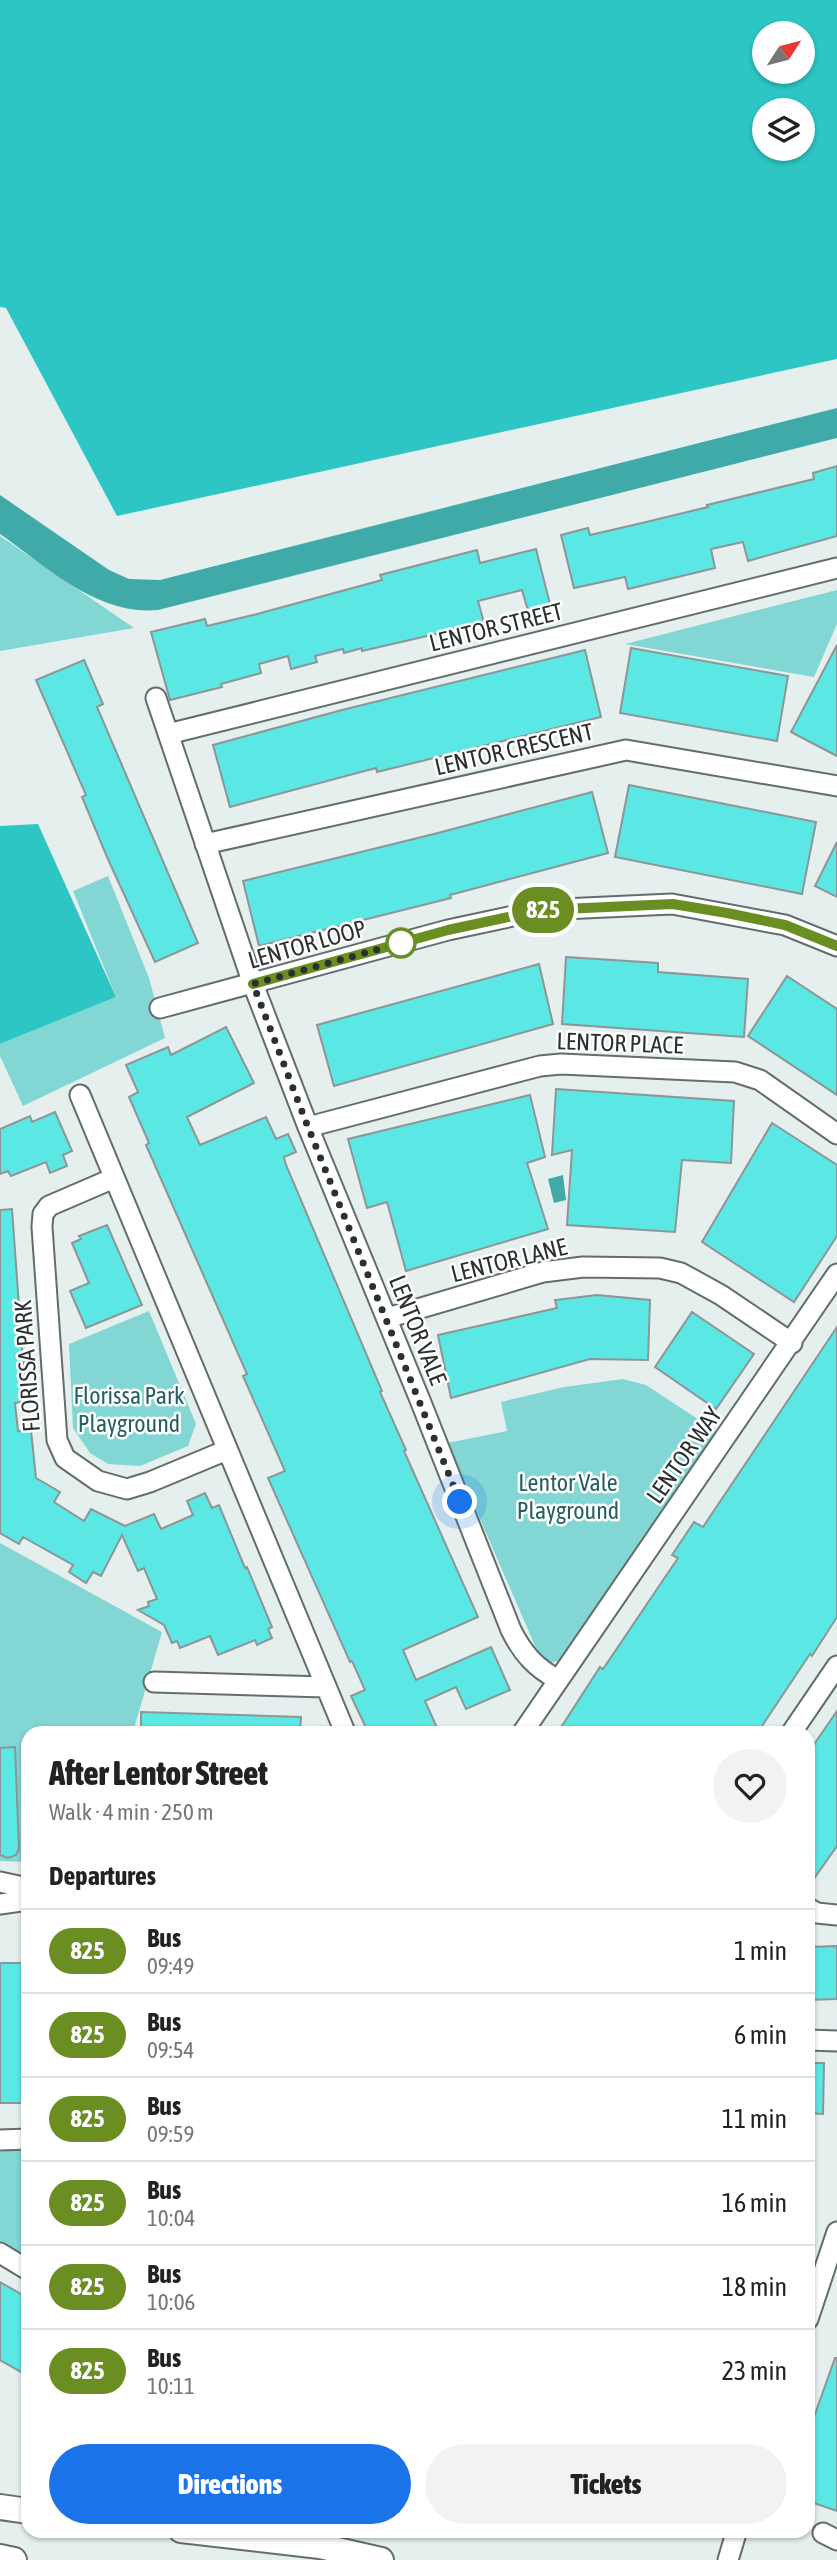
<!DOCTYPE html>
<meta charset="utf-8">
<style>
body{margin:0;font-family:"Asap Condensed",sans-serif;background:#f2f2f2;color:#222;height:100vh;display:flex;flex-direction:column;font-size:26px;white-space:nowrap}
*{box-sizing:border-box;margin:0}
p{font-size:23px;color:#767676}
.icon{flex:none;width:38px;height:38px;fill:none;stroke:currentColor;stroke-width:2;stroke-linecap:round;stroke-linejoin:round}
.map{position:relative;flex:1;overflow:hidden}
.side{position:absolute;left:21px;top:1726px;width:794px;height:812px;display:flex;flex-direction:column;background:#fff;border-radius:21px;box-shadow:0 2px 5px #0004}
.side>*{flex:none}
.badge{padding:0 14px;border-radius:23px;font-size:24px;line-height:46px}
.needle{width:46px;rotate:54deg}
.fabs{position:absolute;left:752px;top:21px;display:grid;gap:14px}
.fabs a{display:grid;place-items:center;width:63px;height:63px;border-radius:50%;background:#fff;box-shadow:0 2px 5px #0004;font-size:35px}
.you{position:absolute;width:35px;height:35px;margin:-18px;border:5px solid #fff;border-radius:50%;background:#1a73e8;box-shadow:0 0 0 10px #1a73e833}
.map>.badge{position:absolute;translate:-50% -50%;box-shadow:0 0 0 4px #fff}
h2{padding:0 28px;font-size:26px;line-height:63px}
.round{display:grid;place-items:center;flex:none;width:74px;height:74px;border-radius:37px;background:#f2f2f2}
.headline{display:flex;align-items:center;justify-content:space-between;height:119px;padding:0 28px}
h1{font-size:33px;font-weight:800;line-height:52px}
.cta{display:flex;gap:14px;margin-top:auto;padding:14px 28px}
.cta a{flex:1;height:80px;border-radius:42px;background:#1a73e8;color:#fff;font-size:28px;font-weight:800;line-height:80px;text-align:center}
.cta a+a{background:#f2f2f2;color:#222}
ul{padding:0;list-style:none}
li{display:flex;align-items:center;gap:21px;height:84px;padding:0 28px;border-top:2px solid #e0e0e0}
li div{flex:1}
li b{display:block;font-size:26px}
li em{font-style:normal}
li .badge{min-width:77px;font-weight:700;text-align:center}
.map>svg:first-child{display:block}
.green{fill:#82d6d4}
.forest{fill:#2dc6c4;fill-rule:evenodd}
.water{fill:#3faaa8}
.building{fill:#5be8e5;stroke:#8d9696;stroke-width:2}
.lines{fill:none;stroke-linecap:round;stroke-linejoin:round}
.minor-casing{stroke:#646d6d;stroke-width:23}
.major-casing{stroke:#646d6d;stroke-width:28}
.minor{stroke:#fff;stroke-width:19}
.major{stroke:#fff;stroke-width:24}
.line-casing{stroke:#fff;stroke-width:16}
.line{stroke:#6b8e23;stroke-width:10}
.walk{stroke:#2d3030;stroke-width:7;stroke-dasharray:0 12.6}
.stop-dot{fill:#fff;stroke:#6b8e23;stroke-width:3.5}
.labels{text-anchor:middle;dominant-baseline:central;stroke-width:5;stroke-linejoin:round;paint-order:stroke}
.street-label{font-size:24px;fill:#2d3030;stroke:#fff}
.park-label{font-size:24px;fill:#26605f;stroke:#fff}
</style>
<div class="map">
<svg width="837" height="2560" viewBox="0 0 837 2560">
<rect width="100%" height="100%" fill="#e5efee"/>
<path class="green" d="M0,536L134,628L0,651Z
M837,590V624L814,677L625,644Z
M108,876L149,978L165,1038L23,1106L0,1056V1044L116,997L73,891Z
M149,1311L196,1424L188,1446L140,1466L108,1464L90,1453L73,1428L69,1344Z
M623,1379L646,1385L722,1435L558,1661L547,1663L539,1655L447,1443L507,1431L501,1402L564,1387Z
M0,1543L162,1632L133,1732H28V1862L0,1861Z
M8,2149H28V2263L0,2247V2152Z"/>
<path class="forest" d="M0,0H837V359L117,516L6,308L0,307ZM765,33H803V72H765ZM765,110H803V149H765Z
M38,824L116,997L0,1044V826Z"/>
<path class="water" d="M837,408V438L158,610C97,616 46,566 0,534V495L109,570L129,579L160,580Z
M563,1175L566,1200L554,1203L548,1179Z"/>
<path class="building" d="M837,466V536L748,561L743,542L711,549L715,568L628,589L625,577L574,588L561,535L588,528L590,535L642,523L708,507L707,505L814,479L813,473Z
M536,549L551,608L529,614L522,590L478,601L484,623L362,651V648L344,653L343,649L315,656L317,662L291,669L288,656L259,664L261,673L221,684L222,687L170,700L151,632L205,619L207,626L257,614L382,580L380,575L477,550L480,563Z
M837,645V756L791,732Z
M631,648L788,676L777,741L620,713Z
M585,650L601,717L377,772L376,768L230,807L213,745L342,710Z
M84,660L103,704L97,707L198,943L155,962L107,857L82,797L86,795L36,680Z
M629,785L816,822L802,894L615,857Z
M592,792L608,853L450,895L451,898L259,946L243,881L434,834Z
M837,842V897L815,886Z
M566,957L658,963V972L748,979L744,1037L562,1024Z
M539,964L553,1024L334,1086L317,1025Z
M787,976L837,1009V1095L748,1036Z
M226,1027L254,1083L187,1117L200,1145L266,1117L276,1139L288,1134L296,1152L284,1157L286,1165L382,1391L380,1392L406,1450L404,1451L478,1617L403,1650L416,1680L491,1647L510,1690L466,1709L456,1687L425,1701L439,1732H368L351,1696L365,1690L352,1661L350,1662L268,1478L285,1471L243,1376L247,1374L146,1145L149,1143L129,1097L138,1092L126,1065L168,1047L171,1055Z
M556,1089L734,1101L731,1163L682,1160L675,1232L567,1225L572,1150L552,1155Z
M530,1095L545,1157L527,1163L548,1229L406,1271L387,1202L367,1208L348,1139Z
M55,1112L72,1151L63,1155L67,1166L50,1173L46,1162L11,1176L8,1171L0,1174V1129L30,1116L32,1122Z
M772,1123L837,1165V1236L794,1302L702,1242Z
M12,1209L19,1306H21L22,1317V1348L29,1401L15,1403L18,1431L31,1430L36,1478L60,1492L54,1502L84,1521L91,1509L125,1526L154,1514L161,1529L193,1515L187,1501L205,1493L212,1508L219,1505L245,1568L247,1567L272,1627L268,1629L272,1638L257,1645L255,1640L218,1655L210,1636L180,1648L177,1641L172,1643L164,1625L138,1610L149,1606L148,1602L157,1599L144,1568L138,1571L122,1535L101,1576L93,1572L86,1583L69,1572L73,1565L23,1537L19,1544L0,1533V1210Z
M107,1225L142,1305L86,1328L70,1291L89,1283L72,1243L81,1239L79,1236Z
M597,1295L650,1300L648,1360L590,1359L451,1398L438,1335L557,1308L555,1300Z
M692,1312L754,1354L716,1409L655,1367Z
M837,1327V1617L812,1656L810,1654L758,1732H558L600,1667L603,1669L678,1558L672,1555L694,1522L703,1527Z
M837,1711V1846L808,1887V1753Z
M141,1712L301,1717L300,1732H141Z
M15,1747L19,1849L16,1855L8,1858L0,1855V1748Z
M837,1946V1999L808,2000V1947Z
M0,1963H28V2103H0Z
M808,2063H824L823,2114L808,2113Z
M0,2282L28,2298V2376L0,2360Z
M835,2358H837V2511L808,2501V2434Z"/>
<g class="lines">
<g class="minor-casing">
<path id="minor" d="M156,698L253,984L308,1127L420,1400L511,1630C523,1654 535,1667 558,1680
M168,734L837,568
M205,844L626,750L837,786
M160,1008L448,930L541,910L672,904L785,925L837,946
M80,1095L345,1732
M308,1127L540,1066L561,1064L735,1072L760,1080L837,1134
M114,1178L49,1206L43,1214L42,1227L57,1440L65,1458L98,1481L127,1489L150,1482L227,1450
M387,1318L543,1272L583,1267L660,1268L681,1273L721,1295L792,1343
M154,1682L326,1687
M523,1732L837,1274
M792,1732L837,1666
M0,1882L28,1888
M0,1904L28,1900
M808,1908L817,1913L837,1915
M808,2040L837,2041
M0,2140L28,2139
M0,2253L28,2270
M808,2319L837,2232
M823,2533L837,2540
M728,2560L737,2530"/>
</g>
<g class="major-casing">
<path id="major" d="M0,2507L28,2511
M181,2530L320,2546L381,2560
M0,2557L14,2560"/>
</g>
<use href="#minor" class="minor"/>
<use href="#major" class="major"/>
</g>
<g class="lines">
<g class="line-casing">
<path id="line" d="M253,984L448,930L541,910L673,904L727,913L785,925L837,946"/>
</g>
<use href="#line" class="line"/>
<path class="walk" d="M401,943L253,984L308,1127L460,1502"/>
</g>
<circle class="stop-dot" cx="401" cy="943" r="14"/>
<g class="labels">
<g class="street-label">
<text transform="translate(496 627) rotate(-14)">LENTOR STREET</text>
<text transform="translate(514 749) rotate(-13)">LENTOR CRESCENT</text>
<text transform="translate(307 944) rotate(-16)">LENTOR LOOP</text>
<text transform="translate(620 1043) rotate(2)">LENTOR PLACE</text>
<text transform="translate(509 1260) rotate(-14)">LENTOR LANE</text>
<text transform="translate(418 1330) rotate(68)">LENTOR VALE</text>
<text transform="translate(27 1366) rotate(-94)">FLORISSA PARK</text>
<text transform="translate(684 1455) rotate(-55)">LENTOR WAY</text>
</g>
<g class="park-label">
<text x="129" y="1395">Florissa Park<tspan x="129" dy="28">Playground</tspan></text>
<text x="568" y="1482">Lentor Vale<tspan x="568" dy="28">Playground</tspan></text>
</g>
</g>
</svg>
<div class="fabs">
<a><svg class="needle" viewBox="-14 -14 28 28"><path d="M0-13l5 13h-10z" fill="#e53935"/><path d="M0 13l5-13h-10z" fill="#767676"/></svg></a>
<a><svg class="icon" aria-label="layers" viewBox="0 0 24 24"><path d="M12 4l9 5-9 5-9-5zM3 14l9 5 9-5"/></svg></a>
</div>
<div class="you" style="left:460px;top:1502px"></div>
<b class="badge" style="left:543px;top:910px;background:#6b8e23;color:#fff">825</b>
<section class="side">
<div class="headline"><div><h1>After Lentor Street</h1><p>Walk · 4 min · 250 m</p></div><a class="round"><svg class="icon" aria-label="heart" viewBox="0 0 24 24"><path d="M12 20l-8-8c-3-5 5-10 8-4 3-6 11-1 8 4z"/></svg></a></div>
<h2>Departures</h2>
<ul>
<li><span class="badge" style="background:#6b8e23;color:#fff">825</span><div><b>Bus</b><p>09:49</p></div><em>1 min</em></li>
<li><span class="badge" style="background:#6b8e23;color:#fff">825</span><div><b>Bus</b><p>09:54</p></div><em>6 min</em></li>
<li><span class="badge" style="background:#6b8e23;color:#fff">825</span><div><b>Bus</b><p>09:59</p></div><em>11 min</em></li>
<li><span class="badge" style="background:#6b8e23;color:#fff">825</span><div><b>Bus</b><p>10:04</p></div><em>16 min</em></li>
<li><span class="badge" style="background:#6b8e23;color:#fff">825</span><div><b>Bus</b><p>10:06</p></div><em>18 min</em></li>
<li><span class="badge" style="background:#6b8e23;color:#fff">825</span><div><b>Bus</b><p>10:11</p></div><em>23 min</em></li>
</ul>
<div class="cta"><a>Directions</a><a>Tickets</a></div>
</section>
</div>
